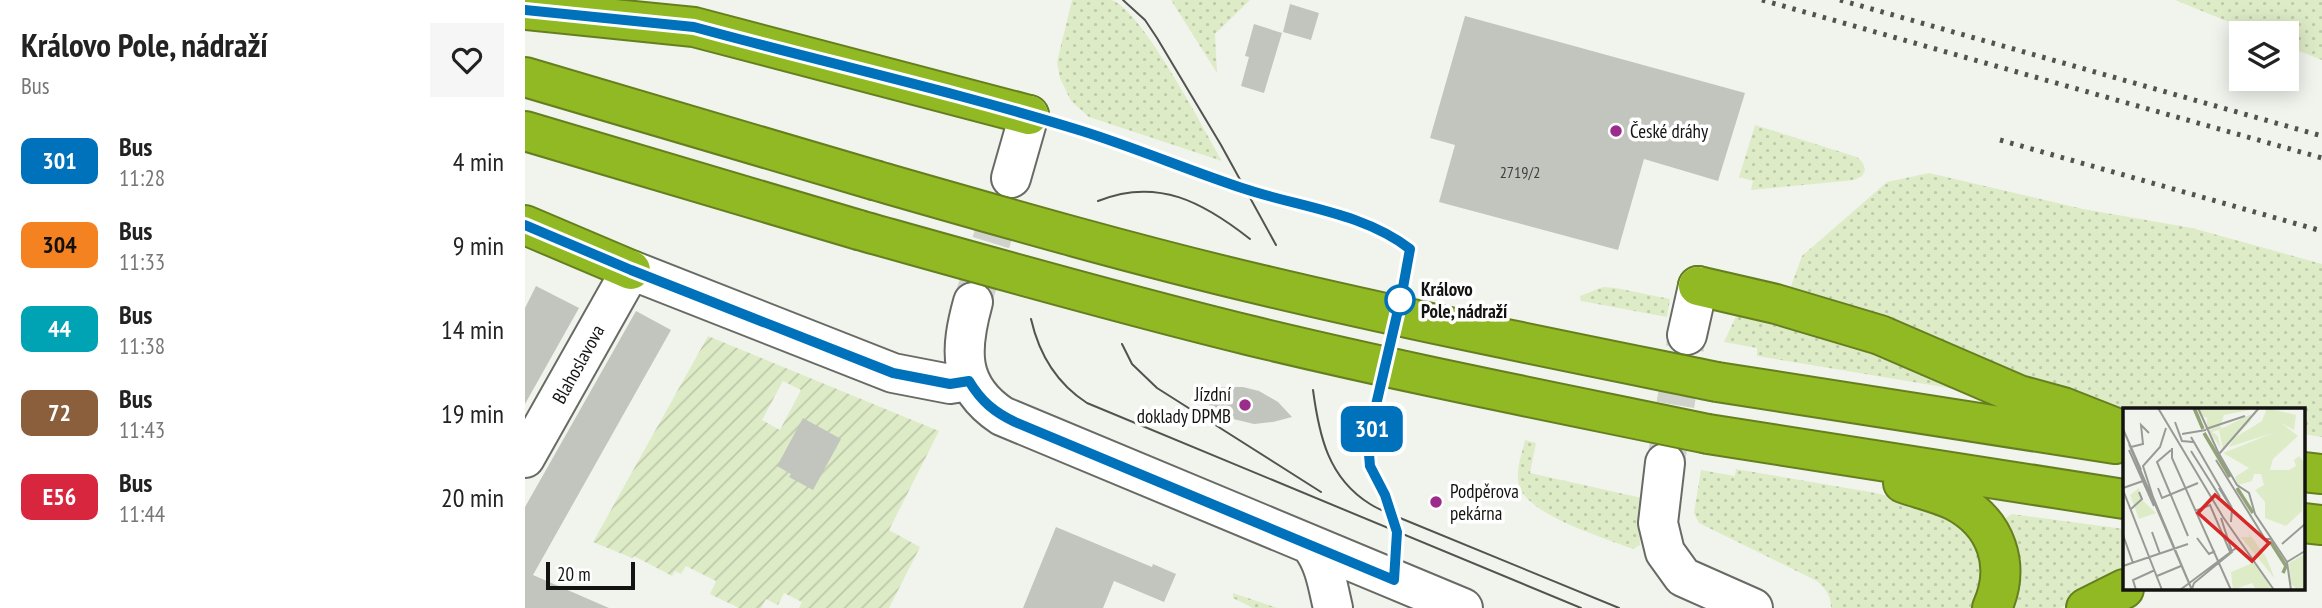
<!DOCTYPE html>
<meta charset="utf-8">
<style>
body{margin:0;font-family:"PT Sans Narrow",sans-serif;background:#f6f6f6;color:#222;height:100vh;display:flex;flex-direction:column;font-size:26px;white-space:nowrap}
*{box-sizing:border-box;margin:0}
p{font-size:23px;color:#767676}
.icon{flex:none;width:38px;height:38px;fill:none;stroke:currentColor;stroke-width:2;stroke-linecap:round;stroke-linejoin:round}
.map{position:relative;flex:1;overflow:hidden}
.panel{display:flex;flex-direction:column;background:#fff;width:525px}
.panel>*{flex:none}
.badge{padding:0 14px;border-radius:10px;font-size:24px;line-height:46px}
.buttons{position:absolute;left:1704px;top:21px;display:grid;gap:14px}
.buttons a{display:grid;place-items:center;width:70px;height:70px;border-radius:0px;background:#fff;box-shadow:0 4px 18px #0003;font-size:35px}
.scale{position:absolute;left:21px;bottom:18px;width:89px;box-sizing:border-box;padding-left:7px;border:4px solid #131412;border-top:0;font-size:19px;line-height:24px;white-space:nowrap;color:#131412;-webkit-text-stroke:5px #fff;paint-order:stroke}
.map>.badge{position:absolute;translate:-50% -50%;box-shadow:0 0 0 4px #fff}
.round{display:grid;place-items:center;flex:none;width:74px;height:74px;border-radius:0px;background:#f6f6f6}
.headline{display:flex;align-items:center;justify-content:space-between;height:119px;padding:0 21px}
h1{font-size:33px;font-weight:800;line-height:52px}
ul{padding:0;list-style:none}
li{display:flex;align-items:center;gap:21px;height:84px;padding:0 21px}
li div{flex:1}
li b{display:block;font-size:26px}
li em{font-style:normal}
li .badge{min-width:77px;font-weight:700;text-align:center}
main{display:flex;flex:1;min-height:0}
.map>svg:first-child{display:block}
.grass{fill:url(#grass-dots)}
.garden{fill:url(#garden-furrows);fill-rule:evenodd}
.building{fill:#c2c5be}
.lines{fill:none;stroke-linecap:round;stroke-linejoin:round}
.minor-tunnel{stroke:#d0d2cc;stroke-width:38;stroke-dasharray:38 19;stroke-linecap:butt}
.minor-casing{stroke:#686b65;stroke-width:42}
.highway-casing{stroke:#657f1e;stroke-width:42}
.minor{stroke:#fff;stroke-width:38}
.highway{stroke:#91b924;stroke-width:38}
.tram{stroke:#51534f;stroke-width:2}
.rail{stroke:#51534f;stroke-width:5;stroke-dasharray:3.5 7;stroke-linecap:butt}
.highway-bridge-casing{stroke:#657f1e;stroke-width:42;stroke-linecap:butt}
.highway-bridge{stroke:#91b924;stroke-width:38}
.line-casing{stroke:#fff;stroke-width:16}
.line{stroke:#0072bc;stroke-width:10}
.poi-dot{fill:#9b2c8b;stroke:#fff;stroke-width:2.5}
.stop-dot{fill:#fff;stroke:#0072bc;stroke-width:3.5}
.labels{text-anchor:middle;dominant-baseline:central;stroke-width:7;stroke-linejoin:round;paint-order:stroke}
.number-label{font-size:16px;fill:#3f403d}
.poi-label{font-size:19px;fill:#131412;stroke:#fff;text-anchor:start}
.stop-label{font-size:19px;font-weight:bold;fill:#131412;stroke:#fff;text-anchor:start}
.street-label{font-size:19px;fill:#131412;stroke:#fff}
.inset-river{fill:none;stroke:#93a377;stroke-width:3.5}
.inset-road{fill:none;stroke:#989a95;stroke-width:2}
.view{fill:#d62828;fill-opacity:0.15;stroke:#d62828;stroke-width:3.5}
.inset-edge{fill:none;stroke:#131412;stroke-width:3.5}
</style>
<main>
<section class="panel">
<div class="headline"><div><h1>Královo Pole, nádraží</h1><p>Bus</p></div><a class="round"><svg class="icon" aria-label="heart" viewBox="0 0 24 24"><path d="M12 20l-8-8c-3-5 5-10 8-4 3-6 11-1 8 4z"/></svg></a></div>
<ul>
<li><span class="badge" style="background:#0072bc;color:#fff">301</span><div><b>Bus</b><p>11:28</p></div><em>4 min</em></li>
<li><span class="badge" style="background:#f58220;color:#111">304</span><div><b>Bus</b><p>11:33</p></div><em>9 min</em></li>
<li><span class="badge" style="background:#00a3b4;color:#fff">44</span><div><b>Bus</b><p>11:38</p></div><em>14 min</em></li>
<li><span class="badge" style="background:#8b5e3c;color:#fff">72</span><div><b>Bus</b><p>11:43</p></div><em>19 min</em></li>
<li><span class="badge" style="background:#d7263d;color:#fff">E56</span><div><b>Bus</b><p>11:44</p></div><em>20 min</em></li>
</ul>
</section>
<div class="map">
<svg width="1797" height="608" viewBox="0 0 1797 608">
<defs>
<pattern id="grass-dots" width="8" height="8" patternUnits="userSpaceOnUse" patternTransform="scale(1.75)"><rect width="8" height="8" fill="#deebc7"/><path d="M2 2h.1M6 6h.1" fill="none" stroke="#bec9aa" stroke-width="1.8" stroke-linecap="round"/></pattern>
<pattern id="garden-furrows" width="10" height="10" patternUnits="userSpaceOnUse" patternTransform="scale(1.75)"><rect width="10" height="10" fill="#deebc7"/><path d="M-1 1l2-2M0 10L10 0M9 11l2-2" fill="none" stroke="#bec9aa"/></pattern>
</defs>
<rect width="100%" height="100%" fill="#f1f4ed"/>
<path class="grass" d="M547,0C559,0 575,0 586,0C616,8 679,130 697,161L564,117L546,101L535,78L532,62Z
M646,0H725L690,34L692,73Z
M1650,0H1797V60L1762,46V33H1731Z
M1230,125L1332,157L1338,163L1340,170L1337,176L1329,180L1226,190L1228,181L1214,177Z
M1404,173L1558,209L1667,228L1797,264V437L1778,434V410H1599V412L1262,297L1277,256L1362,182Z
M1078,287L1091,288L1145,299L1142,317L1056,301L1055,296Z
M1213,312L1320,339L1436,390L1232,356V348L1199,342Z
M1000,440L1011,443L1005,473L1117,498L1114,523L1115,545L1108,549C1080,538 1006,516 995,488C989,474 997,454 1000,440Z
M1211,469L1351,493L1404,507L1445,533L1457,553L1460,575L1453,608H1306C1306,596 1301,589 1292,581L1180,526L1174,523L1169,513L1176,470L1210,476Z
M1487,514L1599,529V575L1535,608H1487L1480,524L1481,518Z
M708,593L752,608H728L708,598Z"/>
<path class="garden" d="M183,336L414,431L364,530L395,547L364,608H274L277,602L259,593L253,605L241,599L236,608H214L185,594L191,581L161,566L156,574L150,571L147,576L109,556L107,558L68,542ZM258,381L276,390L255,430L237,420Z"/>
<path class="building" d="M765,4L794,13L786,40L758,32Z
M940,16L1220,93L1193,181L1119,159L1093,250L914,202L930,145L905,138Z
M729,24L757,33L739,93L716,86L724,57L720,56Z
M11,286L54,308L0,404V308Z
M111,311L146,330L8,575L84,608H0V507Z
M692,387H718L734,391L753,402L767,417L748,422L729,424L704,418L693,413L675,397Z
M278,418L316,439L288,490L264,477L266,474L252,466Z
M531,527L627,567L628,564L651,574L639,602L589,581L578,608H498Z"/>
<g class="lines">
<path class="minor-tunnel" d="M449,297L484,184
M1141,461L1161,341"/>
<g class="minor-casing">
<path id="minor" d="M486,178L504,115
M448,302C435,349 432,386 477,416L938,608
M1162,335L1173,286
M0,458L106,270L368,373L425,384L444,381
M1140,463L1133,523L1140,552L1158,577L1228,608
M787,547C800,564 803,587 808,608"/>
</g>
<g class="highway-casing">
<path id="highway" d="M0,10L169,27L504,115
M0,77L349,180
M0,131L334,230
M0,225L106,270
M1173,286L1251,304L1355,335L1494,395L1538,407L1599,431
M1192,382L1590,444
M1183,434L1599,499
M1778,472L1797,474
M1378,483C1395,489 1414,493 1430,501C1472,523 1486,566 1467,608
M1778,523L1797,525
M1561,608L1599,589"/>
</g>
<use href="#minor" class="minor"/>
<use href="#highway" class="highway"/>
<path class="tram" d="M598,0L620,20L632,38L696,145L751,245
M573,201C632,177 678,202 725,239
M506,319C514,354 531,383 562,403L1056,608
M597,344L607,364L632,388L796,492
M788,390C794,435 803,478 845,504C854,510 865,513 875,518L1094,608"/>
<path class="rail" d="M1237,0L1797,158
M1315,0L1797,136
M1475,140L1797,231"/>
<g class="highway-bridge-casing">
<path id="highway-bridge" d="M349,180C478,217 606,254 737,285C888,321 1040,351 1192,382
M334,230C463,266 592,303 723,335C875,372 1029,402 1183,434"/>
</g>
<use href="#highway-bridge" class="highway-bridge"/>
</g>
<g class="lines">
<g class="line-casing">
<path id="line" d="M0,10L169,27L195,34C315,66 438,94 557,131C611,148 663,170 717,188C773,207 837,212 885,249L877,293L851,405L844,454L845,466L860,495L872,532L869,580L490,422C469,412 456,401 444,381L425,384L368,373L106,270L0,225"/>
</g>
<use href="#line" class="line"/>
</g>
<g class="poi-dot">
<circle cx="1091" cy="131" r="7"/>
<circle cx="720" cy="405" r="7"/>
<circle cx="911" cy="502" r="7"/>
</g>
<circle class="stop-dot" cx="875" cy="300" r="14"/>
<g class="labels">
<g class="number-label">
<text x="995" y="172">2719/2</text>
</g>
<g class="poi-label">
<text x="1105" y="131">České dráhy</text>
<text x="706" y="394" text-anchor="end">Jízdní<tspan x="706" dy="22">doklady DPMB</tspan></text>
<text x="925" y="491">Podpěrova<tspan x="925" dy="22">pekárna</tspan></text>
</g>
<g class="stop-label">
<text x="896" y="289">Královo<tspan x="896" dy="22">Pole, nádraží</tspan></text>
</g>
<g class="street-label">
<text transform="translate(53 364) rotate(-61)">Blahoslavova</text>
</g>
</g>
<g transform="translate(1598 408)">
<rect width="182" height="182" fill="#f1f4ed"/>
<path d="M16,80L18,91L33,105L16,111L7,87ZM125,124L143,149L152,171L118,129H127ZM132,154L149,182H133L129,175L110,182L108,164Z" fill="#deebc7"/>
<path d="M70,0H125L127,2L101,7L97,19L101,20L89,24L95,28L98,41L85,21L95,19L84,20V10L77,7L79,22ZM144,0L173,7L171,22L158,15L150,25L106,39L111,30L139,13ZM182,146V182H175L167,175L166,155Z" fill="#deebc7"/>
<path d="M128,6L127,14L100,41L96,22Z" fill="#deebc7"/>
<path d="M158,15L175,28L150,51L147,62H166L173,58L171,52L176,48L182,55L179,103L163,118L142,110V94L132,82L141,77L138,66H131L129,73L115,77L112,69L126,60L100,45L150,25Z" fill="#deebc7"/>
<path class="inset-river" d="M71,0L80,21M81,25L107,69M114,80L130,105M147,133L163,158L160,165"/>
<path class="inset-road" d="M35,0L100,109L151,182M75,0L95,44L114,77L126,85L132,106L164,154L168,182M52,14L59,33L70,34M0,21L18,62M83,21L122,8M59,26L83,22M68,29L109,100M6,36L69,182M8,39L20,36L18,17L26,25M49,40V50L108,182M6,42L31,98M48,42L34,54L65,128M68,43L97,89M96,46L136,0M93,52L142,131H149M0,80L20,73M35,80L39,90L75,75M96,80L109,101L108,114M0,82L39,182M30,89L69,182M30,89L20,58L37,39L43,20M8,101L19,91L16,84M72,103L87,97L108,146M29,124L37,146M0,127L10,155M74,130L86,146L92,143M159,136L182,116M164,154L182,143M0,158L65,136M34,168L58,158M69,181L71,175L109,144L98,110M13,182L10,172L32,162M57,182L113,140"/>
<path class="view" d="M92,87L146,135L129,153L75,105Z"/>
<rect width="182" height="182" class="inset-edge"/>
</g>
</svg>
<div class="buttons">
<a><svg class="icon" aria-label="layers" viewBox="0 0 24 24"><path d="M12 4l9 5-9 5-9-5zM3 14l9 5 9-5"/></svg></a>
</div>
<div class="scale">20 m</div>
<b class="badge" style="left:847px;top:429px;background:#0072bc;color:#fff">301</b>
</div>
</main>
